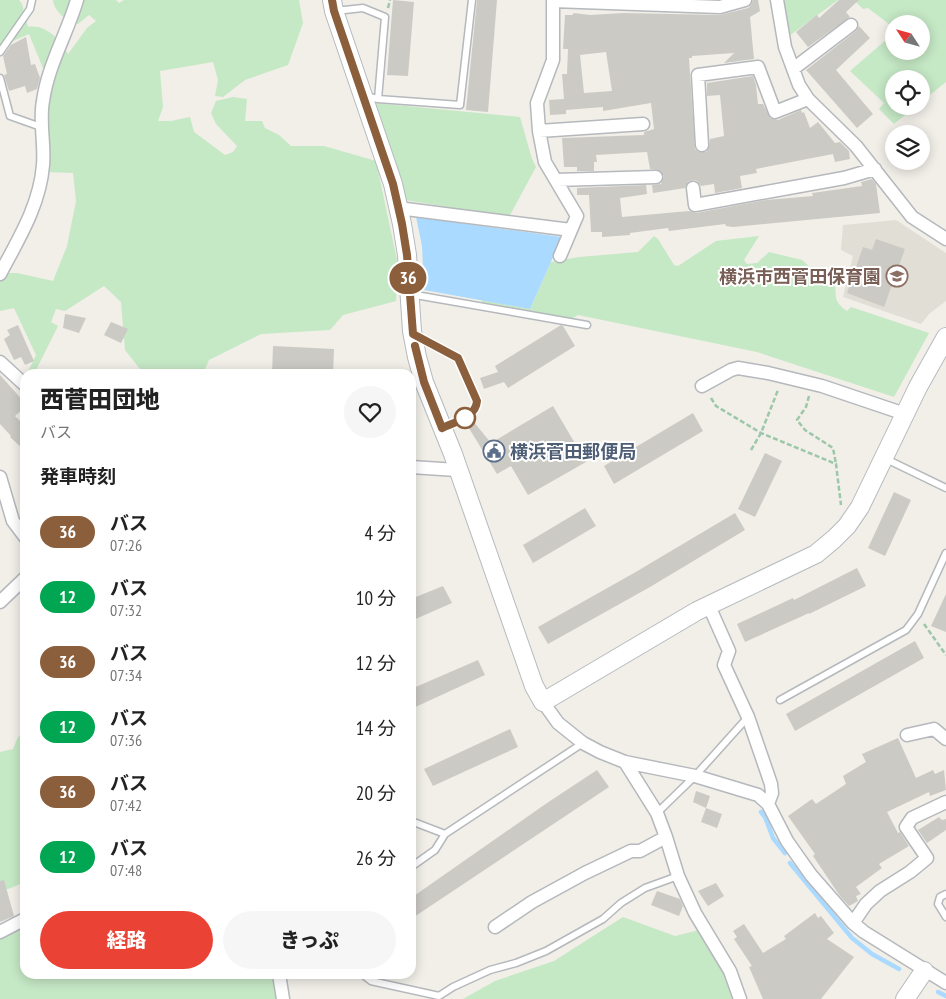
<!DOCTYPE html>
<html lang="ja">
<meta charset="utf-8">
<style>
body{margin:0;font-family:"PT Sans Narrow","Noto Sans JP",sans-serif;background:#f6f6f6;color:#222;height:100vh;display:flex;flex-direction:column;font-size:19px;white-space:nowrap}
*{box-sizing:border-box;margin:0}
p{font-size:16px;color:#767676}
.icon{flex:none;width:28px;height:28px;fill:none;stroke:currentColor;stroke-width:2;stroke-linecap:round;stroke-linejoin:round}
.map{position:relative;flex:1;overflow:hidden}
.sheet{position:absolute;left:20px;top:369px;width:396px;height:610px;display:flex;flex-direction:column;background:#fff;border-radius:15px;box-shadow:0 2px 12px #0003}
.sheet>*{flex:none}
.badge{padding:0 10px;border-radius:16px;font-size:18px;line-height:32px}
.needle{width:32px;rotate:306deg}
.buttons{position:absolute;left:885px;top:15px;display:grid;gap:10px}
.buttons a{display:grid;place-items:center;width:45px;height:45px;border-radius:50%;background:#fff;box-shadow:0 2px 12px #0003;font-size:25px}
.map>.badge{position:absolute;translate:-50% -50%;box-shadow:0 0 0 2px #fff}
h2{padding:0 20px;font-size:19px;line-height:45px}
.round{display:grid;place-items:center;flex:none;width:52px;height:52px;border-radius:26px;background:#f6f6f6}
.head{display:flex;align-items:center;justify-content:space-between;height:85px;padding:0 20px}
h1{font-size:24px;font-weight:800;line-height:38px}
.button{display:flex;gap:10px;margin-top:auto;padding:10px 20px}
.button a{flex:1;height:58px;border-radius:30px;background:#ea4335;color:#fff;font-size:20px;font-weight:800;line-height:58px;text-align:center}
.button a+a{background:#f6f6f6;color:#222}
ul{padding:0;list-style:none}
li{display:flex;align-items:center;gap:15px;height:65px;padding:0 20px}
li div{flex:1}
li b{display:block;font-size:19px}
li em{font-style:normal}
li .badge{min-width:55px;font-weight:700;text-align:center}
.map>svg:first-child{display:block}
.education{fill:#e1ded6}
.green{fill:#c5e8c5}
.water{fill:#aadaff}
.lines{fill:none;stroke-linecap:round;stroke-linejoin:round}
.stream{stroke:#aadaff;stroke-width:4.5}
.building{fill:#cccac5;fill-rule:evenodd}
.lane-casing{stroke:#b5b8bc;stroke-width:9}
.street-casing{stroke:#b5b8bc;stroke-width:15}
.secondary-casing{stroke:#b6babf;stroke-width:20}
.path{stroke:#9cc7a9;stroke-width:2.5;stroke-dasharray:5 2.5;stroke-linecap:butt}
.lane{stroke:#fff;stroke-width:6}
.street{stroke:#fff;stroke-width:12}
.secondary{stroke:#fff;stroke-width:18}
.line-casing{stroke:#fff;stroke-width:11}
.line{stroke:#8b5e3c;stroke-width:8}
.stop-dot{fill:#fff;stroke:#8b5e3c;stroke-width:2.5}
.labels{text-anchor:middle;dominant-baseline:central;stroke-width:4;stroke-linejoin:round;paint-order:stroke}
.education-label{font-size:18px;font-weight:bold;fill:#785e54;stroke:#fff;text-anchor:end}
.service-label{font-size:18px;font-weight:bold;fill:#4e5e75;stroke:#fff;text-anchor:start}
</style>
<div class="map">
<svg width="946" height="999" viewBox="0 0 946 999">
<rect width="100%" height="100%" fill="#f1efe8"/>
<path class="education" d="M896,220L946,253V301L929,314L921,324L843,297L853,256L841,250L843,225Z"/>
<path class="green" d="M0,0H19L22,4L28,27C45,24 60,39 68,54L87,28L96,21L89,15L78,24C67,22 54,11 53,0H116L119,3L124,0H299L303,23L288,65L245,80L223,97L215,96L218,80L213,62L160,71L163,107L158,121H171L190,117L194,132L225,155L233,152L237,146L216,124L211,113L216,101L233,97L247,99L245,121H262L265,128L279,135L291,146H324L376,161L398,265L396,301L343,315L330,330L261,334L209,360L203,374H144L125,350L121,302L104,286L65,311L56,309L51,322L58,326L34,374H27L36,355L14,308L0,311V282L5,273H17L53,281L67,246L76,201L73,173L45,172L47,78L29,34L4,45L0,57Z
M781,0H838L789,36Z
M854,0H946V82L921,102V79H894V106H916L894,124L879,109L884,103L850,71L894,33V51H921V24H889L868,8L863,9Z
M374,103L520,117L532,159L536,167L509,217L405,200Z
M654,236L658,239L674,265L678,266L716,241L759,236L744,260L747,264L757,263L769,252L802,260L810,267L809,271L826,280H834C838,295 831,300 847,311L851,307L929,333L894,397L757,352L578,315L565,323L481,303L482,300L530,309L551,262L579,257L638,252Z
M25,733V882L8,889H0V752L13,749L18,737Z
M623,917L675,936L699,930L728,972L735,999H463L495,981L554,961Z
M25,925V974H279L282,999H0V937Z"/>
<path class="water" d="M416,217L562,237L530,309L424,290L422,246Z"/>
<g class="lines">
<path class="stream" d="M761,812L765,817L773,838L785,853
M790,863L852,938L872,954L899,969
M938,992L946,996"/>
</g>
<path class="building" d="M393,0L414,2L408,76L387,75Z
M477,0H497L488,112L466,110Z
M753,0H758L760,11L750,17L754,59L724,63L734,53L692,56V58H689L695,149L699,152H706L709,148L710,139L724,136L720,95L707,96V83L753,76L756,85L758,104H763L770,118L778,120L801,110L802,113L804,112L810,128L818,122L835,143L840,142L849,151L850,159L835,162L833,154L756,169L757,173L740,176L742,188L715,193L714,184L701,186L697,181L693,180L688,182L685,188L653,193L652,185L661,184L664,176L659,170L650,169L647,152L596,155L597,162H594V171H577V167H564L562,138L644,135V132L654,129L651,103L603,111V107L566,110V114L550,115L549,100L564,99L562,74H567L568,49H563L565,15H572L574,13L590,15L623,13L720,15L748,8L751,5ZM606,52L612,91L584,93L580,55Z
M839,0H859L846,12L850,17L808,47L796,32L817,15L819,18Z
M859,26L870,38L836,70L873,114L857,128L806,70L856,31Z
M26,37L31,65L35,64L40,78L37,89L27,93L25,86L9,91L4,75L7,74L3,56L11,45Z
M872,179L876,184L880,213L733,227L726,226L725,224L669,231L668,228L630,233V235L602,237V232H591L589,195H577V188L646,185L647,194L620,198L622,217L689,211L696,213L766,200L813,196L812,193L862,186L861,182Z
M876,239L905,249L884,307L847,293L863,247L872,250Z
M65,314L86,318L79,333L63,328Z
M111,322L128,329L121,343L104,335Z
M18,325L34,361L25,365L21,357L14,360L4,339L10,335L7,330Z
M561,325L563,326L575,346L508,388L504,382L484,389L480,378L498,372L495,366Z
M273,346L334,349L333,374H272Z
M0,375L25,403V407L15,416L25,426V451L10,437L11,436L0,424Z
M553,406L586,462L528,495L511,466L497,474L467,425L473,421L491,443Z
M693,413L703,431L614,484L604,466Z
M765,453L782,461L755,517L738,509Z
M894,492L911,500L885,556L868,548Z
M585,508L596,526L533,563L523,545Z
M735,513L745,530L650,587L548,644L538,627L634,573Z
M857,568L866,586L809,614V613L745,642L737,624L793,598L794,600Z
M443,586L452,603L411,621V599Z
M946,594V632L931,626Z
M915,641L924,658L795,731L786,714Z
M478,660L485,675L411,709V689Z
M510,729L518,747L433,786L424,769Z
M898,738L916,778L933,770L935,774L944,770L946,790L930,796L929,792L887,812L898,833L900,832L909,846L879,864L882,868L856,887L861,894L856,896L858,901L849,906L840,896L813,856L815,854L788,816L812,799L816,804L846,784L843,776L866,762L862,754Z
M597,770L609,787L411,919V898L547,803Z
M696,791L710,796L706,808L722,814L717,828L701,822L706,808L693,802Z
M939,817L942,820L946,819V830L927,843L918,830Z
M4,880L14,916L0,922V881Z
M716,883L724,896L708,906L698,891Z
M657,891L680,899L683,906L679,916L651,905Z
M815,913L818,918L821,916L834,933L827,939L854,957L821,999H763L749,967L752,966L734,939L737,937L733,931L744,924L763,953L786,939L784,936Z"/>
<g class="lines">
<g class="lane-casing">
<path id="lane" d="M335,11L363,8L385,17L378,99
M0,52L30,9L32,0
M0,78L10,116L41,127
M365,96L378,99L460,105L472,0
M410,294L587,325
M416,336L458,358L477,401C476,417 457,421 444,427
M884,458L946,488
M780,700L906,630L918,614L946,553
M657,813L695,776L748,717
M411,821L445,834
M411,867L435,850L445,834L583,743
M946,894L940,897L938,904L946,917
M362,974L371,981L439,996L453,987L490,970L516,963L546,951L603,919L621,903L645,888L678,876"/>
</g>
<g class="street-casing">
<path id="street" d="M777,0L785,47L799,85L808,99L856,146L912,217L946,239
M553,1L720,7L745,0
M793,69L851,25
M539,131L643,124
M702,145L698,75L758,67L775,112L808,99
M556,180L656,177
M693,188L695,205L844,178L875,169
M398,208L571,230L577,216L545,162L539,131L537,103L553,60V0
M560,256L571,230
M0,274C18,240 40,205 43,165C45,144 39,122 43,101C48,65 67,34 77,0
M0,362L25,385
M702,386L731,370L738,368L768,373L822,386L905,414
M411,467L457,470
M0,477L13,521L25,537
M0,602L25,578
M709,606L729,651L724,665L748,717L771,784L772,793L768,804
M543,702L558,723L583,743L600,752L625,762L695,776L758,795L768,804L787,841L811,875L853,923L864,932L946,983
M907,735L934,729L946,739
M625,762L657,813L666,837L678,876L695,913L730,971L740,999
M853,923L866,904L880,891L910,872L927,858L906,827L912,818L946,802
M495,927L532,902L585,873L631,851H640L666,837
M0,932L25,919
M279,974L283,999"/>
</g>
<g class="secondary-casing">
<path id="secondary" d="M332,0L334,11L393,184L402,224L407,255L412,331L417,357L424,382L453,454L534,686L543,702L697,611L816,554L834,539L847,526L860,507L918,387L946,337
M905,999L924,971"/>
</g>
<path class="path" d="M388,8L390,0
M809,396L806,407L797,420L805,430L833,448L836,464
M711,398L716,406L761,433L836,464L841,505
M751,450L761,433L778,390
M924,624L946,655"/>
<use href="#lane" class="lane"/>
<use href="#street" class="street"/>
<use href="#secondary" class="secondary"/>
</g>
<g class="lines">
<g class="line-casing">
<path id="line" d="M332,0L334,11L393,184L402,224L407,255L413,334L458,358L477,401C476,417 455,422 442,428L424,382L415,346"/>
</g>
<use href="#line" class="line"/>
</g>
<defs>
<g id="school-ring" transform="scale(1.125)"><circle r="9.5" fill="#fff" stroke="#8d6e63" stroke-width="1.5"/><path d="M0-5L7-2L0 1L-7-2ZM-4 1L0 2.5L4 1V4Q0 6-4 4Z" fill="#8d6e63"/></g>
<g id="civic-ring" transform="scale(1.125)"><circle r="9.5" fill="#fff" stroke="#5c6f8a" stroke-width="1.5"/><path d="M-.6-6.5H3V-4.5H.6V-3L4-1V1h2V6H-6V1h2V-1L-.6-3ZM-1.2 2.5V6h2.4V2.5Z" fill="#5c6f8a"/></g>
</defs>
<g fill-rule="evenodd">
<use href="#school-ring" x="897" y="276"/>
<use href="#civic-ring" x="494" y="451"/>
</g>
<circle class="stop-dot" cx="465" cy="418" r="10"/>
<g class="labels">
<g class="education-label">
<text x="881" y="276">横浜市西菅田保育園</text>
</g>
<g class="service-label">
<text x="510" y="451">横浜菅田郵便局</text>
</g>
</g>
</svg>
<div class="buttons">
<a><svg class="needle" viewBox="-14 -14 28 28"><path d="M0-13l5 13h-10z" fill="#e53935"/><path d="M0 13l5-13h-10z" fill="#767676"/></svg></a>
<a><svg class="icon" aria-label="locate" viewBox="0 0 24 24"><circle cx="12" cy="12" r="6"/><path d="M12 2v4M12 18v4M2 12h4M18 12h4"/></svg></a>
<a><svg class="icon" aria-label="layers" viewBox="0 0 24 24"><path d="M12 4l9 5-9 5-9-5zM3 14l9 5 9-5"/></svg></a>
</div>
<b class="badge" style="left:408px;top:278px;background:#8b5e3c;color:#fff">36</b>
<section class="sheet">
<div class="head"><div><h1>西菅田団地</h1><p>バス</p></div><a class="round"><svg class="icon" aria-label="heart" viewBox="0 0 24 24"><path d="M12 20l-8-8c-3-5 5-10 8-4 3-6 11-1 8 4z"/></svg></a></div>
<h2>発車時刻</h2>
<ul>
<li><span class="badge" style="background:#8b5e3c;color:#fff">36</span><div><b>バス</b><p>07:26</p></div><em>4 分</em></li>
<li><span class="badge" style="background:#00a651;color:#fff">12</span><div><b>バス</b><p>07:32</p></div><em>10 分</em></li>
<li><span class="badge" style="background:#8b5e3c;color:#fff">36</span><div><b>バス</b><p>07:34</p></div><em>12 分</em></li>
<li><span class="badge" style="background:#00a651;color:#fff">12</span><div><b>バス</b><p>07:36</p></div><em>14 分</em></li>
<li><span class="badge" style="background:#8b5e3c;color:#fff">36</span><div><b>バス</b><p>07:42</p></div><em>20 分</em></li>
<li><span class="badge" style="background:#00a651;color:#fff">12</span><div><b>バス</b><p>07:48</p></div><em>26 分</em></li>
</ul>
<div class="button"><a>経路</a><a>きっぷ</a></div>
</section>
</div>
